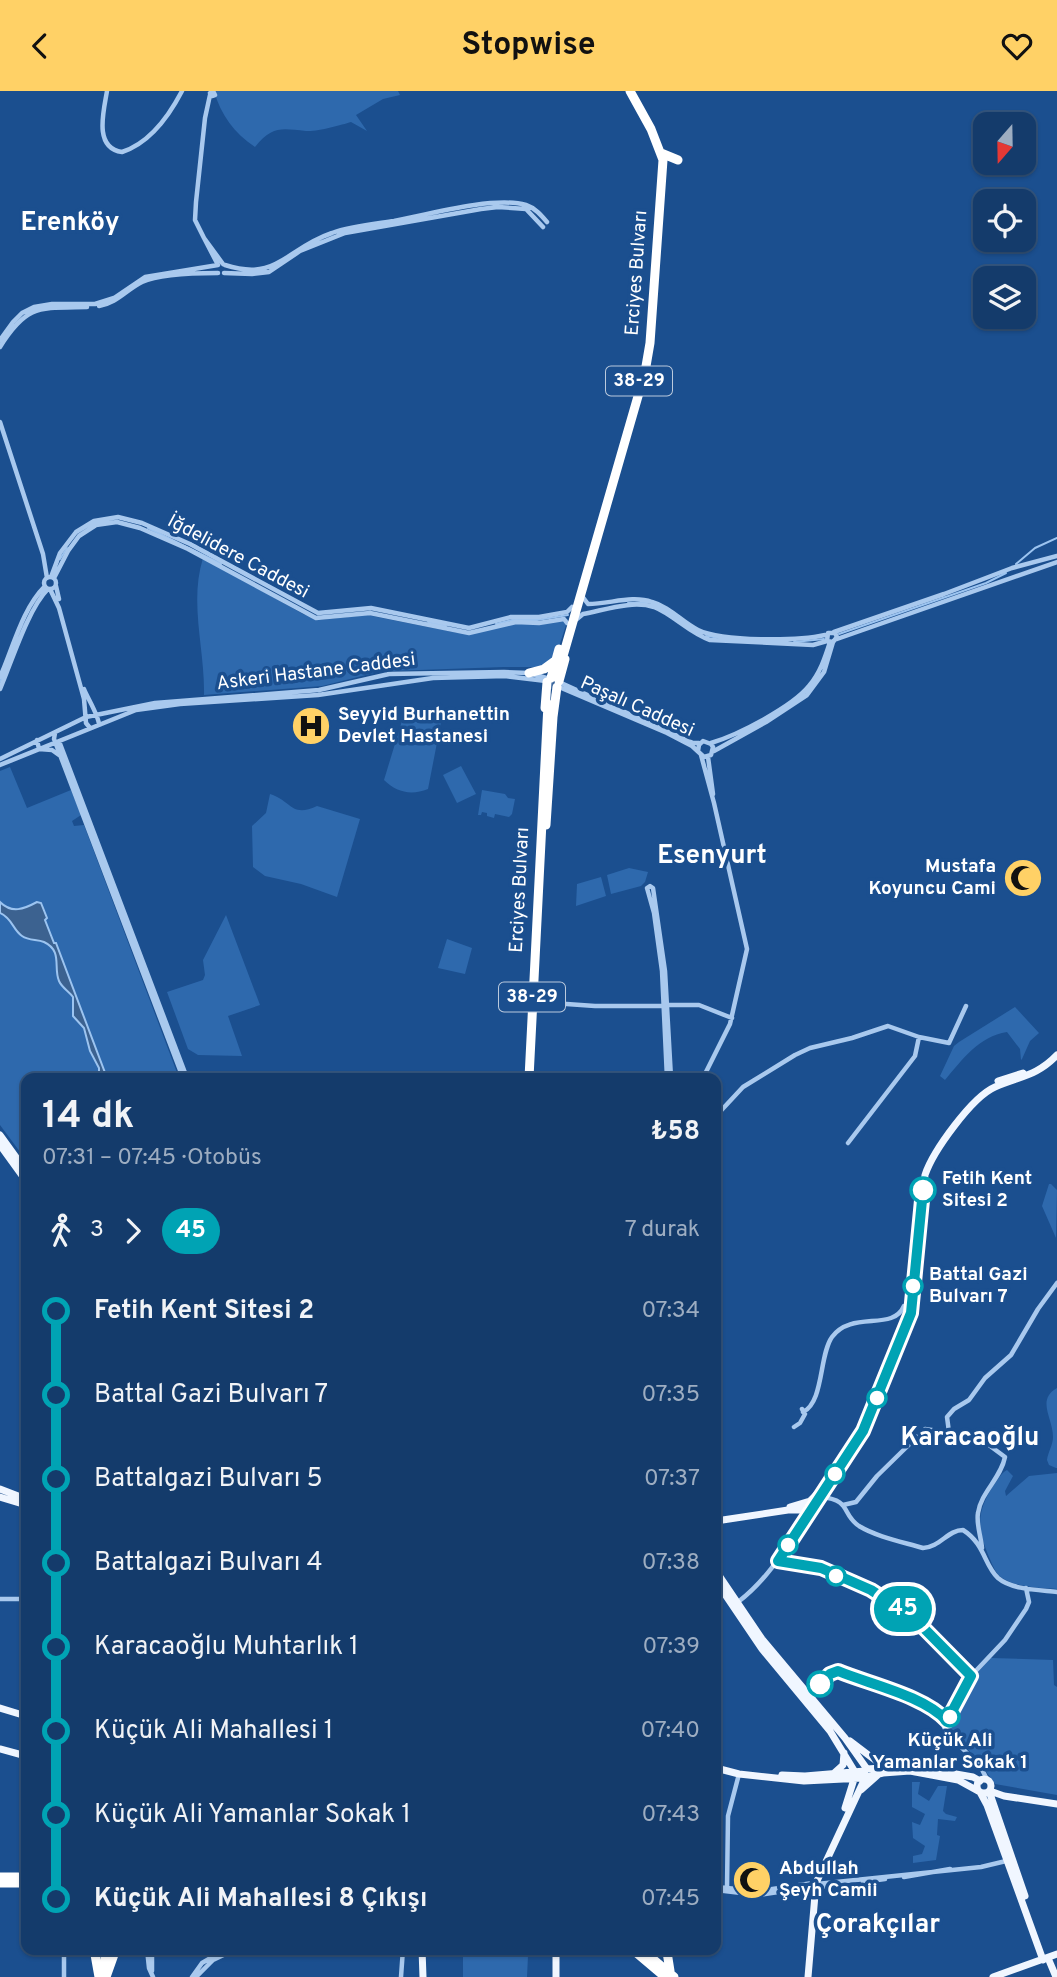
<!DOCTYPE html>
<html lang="tr">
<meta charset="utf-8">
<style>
body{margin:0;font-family:Overpass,sans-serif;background:#214673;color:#f1f3f6;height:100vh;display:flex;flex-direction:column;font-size:26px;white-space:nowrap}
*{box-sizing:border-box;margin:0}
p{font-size:23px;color:#9dadc1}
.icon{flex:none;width:38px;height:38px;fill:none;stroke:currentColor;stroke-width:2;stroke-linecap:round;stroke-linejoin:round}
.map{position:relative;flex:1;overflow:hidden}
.drawer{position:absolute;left:21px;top:982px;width:700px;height:882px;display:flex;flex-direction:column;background:#143b6b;border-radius:14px;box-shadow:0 2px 5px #0004,0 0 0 2px #33557e}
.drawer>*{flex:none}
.badge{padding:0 14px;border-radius:23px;font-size:24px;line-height:46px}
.needle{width:46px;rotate:200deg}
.controls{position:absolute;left:973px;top:21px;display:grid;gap:14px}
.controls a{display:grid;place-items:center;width:63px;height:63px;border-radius:14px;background:#143b6b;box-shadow:0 2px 5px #0004,0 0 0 2px #33557e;font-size:35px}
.map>.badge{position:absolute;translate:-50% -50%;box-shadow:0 0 0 4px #fff}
.legs{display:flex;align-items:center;gap:10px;height:77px;padding:0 21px;font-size:23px}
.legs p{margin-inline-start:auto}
.overview{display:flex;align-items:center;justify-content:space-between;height:119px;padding:0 21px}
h1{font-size:38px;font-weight:700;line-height:52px}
ul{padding:0 21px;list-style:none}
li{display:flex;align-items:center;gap:24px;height:84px;font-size:26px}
li i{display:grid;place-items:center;width:10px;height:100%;margin:0 9px;background:currentColor}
li i::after{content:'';width:18px;height:18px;margin:-9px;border:5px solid;border-radius:50%;background:#143b6b}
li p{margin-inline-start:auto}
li:first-child i{background:linear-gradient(#0000 50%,currentColor 0)}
li:last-child i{background:linear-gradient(currentColor 50%,#0000 0)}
header{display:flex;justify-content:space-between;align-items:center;height:91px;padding:0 21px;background:#ffd166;color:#111;font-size:32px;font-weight:700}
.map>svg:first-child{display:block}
.green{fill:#2e69ad}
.water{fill:#3c6290;stroke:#9cc4f0;stroke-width:2}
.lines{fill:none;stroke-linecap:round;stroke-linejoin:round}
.stream{stroke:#9cc4f0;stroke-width:2}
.highway-tunnel{stroke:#3d69a0;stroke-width:9;stroke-dasharray:9 4.5;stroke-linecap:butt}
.minor{stroke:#a9c9ee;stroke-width:4.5}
.major{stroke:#f0f6ff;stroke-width:7}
.highway{stroke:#fff;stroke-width:9}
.tram{stroke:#fff;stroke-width:2}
.line-1-casing{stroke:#fff;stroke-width:16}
.line-1{stroke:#00a3b4;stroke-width:10}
.stop-1-dot{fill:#fff;stroke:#00a3b4;stroke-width:3.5}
.labels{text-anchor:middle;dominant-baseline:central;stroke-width:7;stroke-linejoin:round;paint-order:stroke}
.shield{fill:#1b4f8f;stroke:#bbcadd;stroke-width:2}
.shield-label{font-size:18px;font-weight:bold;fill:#fff}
.street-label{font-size:19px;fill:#fff;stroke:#1b4f8f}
.poi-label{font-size:19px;font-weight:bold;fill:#fff;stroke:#1b4f8f;text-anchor:start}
.stop-label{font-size:19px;font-weight:bold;fill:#fff;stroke:#1b4f8f;text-anchor:start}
.district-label{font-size:26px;font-weight:bold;fill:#fff;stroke:#1b4f8f}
</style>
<header><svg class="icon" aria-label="back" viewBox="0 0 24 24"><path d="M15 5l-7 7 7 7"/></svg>Stopwise<svg class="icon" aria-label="heart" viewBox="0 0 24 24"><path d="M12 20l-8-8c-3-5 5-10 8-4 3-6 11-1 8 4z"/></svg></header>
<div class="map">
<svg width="1057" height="1886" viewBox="0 0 1057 1886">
<rect width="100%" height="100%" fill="#1b4f8f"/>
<path class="green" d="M214,0H398L400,4L383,8L356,24L367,40L351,31C341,34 317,41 306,40C282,38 273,34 255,56C234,42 221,24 214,0Z
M203,467L303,523L320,529L367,524L458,542L507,533L538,532L568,528L554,571L543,576H504L391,580L384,573L382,580L322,595L204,604C205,558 189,512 203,467Z
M405,620L442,626L428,698C411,705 396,701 384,689Z
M461,675L476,703L457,712L443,684Z
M10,676L27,717L71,699L81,724L72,730L74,735L84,734L179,987H26V1069L0,1034V680Z
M482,699L505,703L508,707L515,708L512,723L509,726L495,723L494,727L487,725V722L482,721L481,724H478Z
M270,703C292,710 291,727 317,715L360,728L337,806L301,793L265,785L253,776L252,735L266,722Z
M629,777L648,781L645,791L641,795L611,803L607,784Z
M601,786L606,805L576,815L577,793Z
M226,824L260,914L228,925L242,965L198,964L188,958L167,901L203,889L205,884L203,869Z
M447,848L472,857L465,883L438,877Z
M1015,916L1039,942L1030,950L1022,968L1021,969L1020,958L1007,941C979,945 962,969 945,989L940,985L954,955L959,951Z
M1049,1093H1051L1057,1099L1056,1147L1042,1115Z
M1057,1297V1377H1056L1049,1374L1047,1369C1048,1361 1053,1354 1053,1346C1053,1327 1036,1309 1057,1297Z
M1007,1379L1013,1385L1005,1400L1006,1405L1029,1385L1057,1382V1498C1041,1497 1019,1497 1004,1488C996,1484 993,1475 989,1466C977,1436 976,1423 993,1395C998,1389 1000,1383 1007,1379Z
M991,1567L1053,1569L1054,1594L1057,1596V1704L995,1693L977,1668L947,1637L977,1582Z
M912,1691H920L918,1703L929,1710L938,1695H947L943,1720L946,1723L957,1726L955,1730L938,1728L937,1744L940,1745L936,1769L913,1772V1765L922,1763L925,1755L913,1747L912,1731L920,1734L925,1723L912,1716Z
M463,1859H479L480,1865H528L527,1886H463Z"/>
<path class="water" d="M0,811C12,823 24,818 37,811L41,812L47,827L45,829L54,852H56L107,987H99V977L90,960L84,937L73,925V906C69,900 62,897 59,890C53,876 63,860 44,851C37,848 29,850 22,845C13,839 12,827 0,822Z"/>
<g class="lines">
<path class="stream" d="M148,437L221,473
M60,468L67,457
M1016,473L1035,457L1057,447
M628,512H647
M428,531L446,535
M496,533L512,529H537L568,524
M839,543L986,492L1006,482
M706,545L721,547
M794,551L824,548
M0,591L4,582"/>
<path class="highway-tunnel" d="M548,611L555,580"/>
<path class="minor" d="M107,0C104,19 93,57 122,61C150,52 169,25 182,0
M213,0L215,4L212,5L210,2Z
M204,147L195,129L196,111L205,27L210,4
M225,174C278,191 285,158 332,142C351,135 374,133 394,130C429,123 494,105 526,114C535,117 541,124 547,131
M224,182L252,183L269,181L300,160L345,142L481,118L498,116L526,118L543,136
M99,215C117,212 126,199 142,191C159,183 198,182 218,182
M0,249L13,231L22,222L34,216L52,213H95L114,207L145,186L218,174L204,147L223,173
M0,256C27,213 39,217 87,216
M0,331L43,463L47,487
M44 492a6 6 0 1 1 12 0a6 6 0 1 1-12 0Z
M51,486L60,462L76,441L94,430L118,426L142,432L190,453L318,522L371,517L469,537L511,526H539L567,521L572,516
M54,487L68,460L79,445L96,434L117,431L140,437L188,458L316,527L370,522L469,542L516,531L539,532L564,528L567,532
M56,495L59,508
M50,498L59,517L84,608L86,632L90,637
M582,505L588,513C610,513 632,504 652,511C670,516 682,531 698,539C723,551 798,550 825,544
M577,528L583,523C605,519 632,509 654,516C674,524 689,542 710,549L813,554L827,550L833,551L837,546L835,542H828L827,550
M834,541L944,503L1012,477L1057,465
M837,548L1057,471
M0,586C13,557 22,518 45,495
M559,591L693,652H699
M559,596L667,642L692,655L704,666L711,664L713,656L711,653L703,650L699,654L698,660
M0,598C12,570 28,518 48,498
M84,598C88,608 99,625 99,634
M55,642L54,648L183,987
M37,649L39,658L52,659L59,664
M59,650L187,987
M711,652C738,644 792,616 809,595C820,582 825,567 830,551
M714,660L766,631L807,604L824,581L833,551
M701,664L714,712L747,858L730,933L703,987
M708,666L713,703
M0,668L86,626L155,612L319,599L389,583L504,581L529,582L550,588
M0,674L136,619L180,613L318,604L433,587L505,585L546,590
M538,911L595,915H665
M668,914H699L732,927
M667,987L662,880L654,822L647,797L650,795L653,797L665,880L671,987
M716,1025L743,996L795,964L810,957L852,947L888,935L919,946L949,952L966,915
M848,1052L915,965L919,946
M803,1321C824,1311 819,1264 832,1246C852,1219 893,1241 904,1215L908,1216
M794,1336L800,1332L805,1323L802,1318
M949,1341L947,1326L954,1318L969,1309L985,1287L1011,1264L1038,1218L1057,1192
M821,1406C852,1409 841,1423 859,1435C877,1446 903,1451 923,1457C940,1456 948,1439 963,1439C985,1453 984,1474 998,1487C1012,1499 1040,1499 1057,1501
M843,1414L856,1411L877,1385L925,1338L978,1346L1005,1366C1001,1387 981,1401 978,1422C976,1433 981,1445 982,1457
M0,1508H26
M738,1511C771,1486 789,1451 812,1417
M988,1690L980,1675L948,1643L944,1636L971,1585L1005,1549L1026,1518L1029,1511L1026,1497
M904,1786L950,1778
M863,1791L885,1788
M817,1793L981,1776L1006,1770
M716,1796L758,1800L813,1792
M817,1796L833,1795
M727,1797L728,1725L739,1683
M716,1799L758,1804L812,1796
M64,1858V1886
M147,1858L149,1877L153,1886
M662,1858V1863
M152,1880V1858
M192,1886L202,1872L226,1858
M196,1886L213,1869L236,1858
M401,1886L403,1858"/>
<path class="major" d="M998,990L1023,982
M0,1044L26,1080
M0,1054L26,1090
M0,1398L26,1408
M0,1406L26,1414
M790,1416L810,1410L819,1401
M716,1430L788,1419H805L813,1416L821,1405L868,1332L895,1259L911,1222L925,1084C933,1060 972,1006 995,996C1020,985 1037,985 1057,964
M716,1480L762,1548L845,1647L867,1678
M716,1490L762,1558L830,1640L855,1681
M0,1617L26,1625
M850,1650L875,1669L886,1674
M0,1658L26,1665
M716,1677L739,1683L804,1690L863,1687L883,1682L910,1680L958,1689L978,1700
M867,1678L910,1675L973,1686L980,1690
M833,1683L843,1674L844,1662
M782,1684L805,1685L865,1680
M977 1695a7 7 0 1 1 14 0a7 7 0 1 1-14 0Z
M861,1699L880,1682
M989,1700L1025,1805
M990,1700L1004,1705L1057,1713
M980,1701L987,1714L1043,1869
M845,1717L855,1685
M422,1858L423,1886
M556,1858V1886
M1048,1867L1056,1886
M808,1886L816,1792L866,1685
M993,1886L1057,1863"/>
<path class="highway" d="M661,62L678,69
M561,572L645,281L650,252L663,69L651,38L630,0
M529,582L544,578L555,570
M551,587L559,558
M559,590L565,568
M545,617L547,591
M546,734L553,626L557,596
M529,987L548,613
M0,1786H18
M0,1792H26
M94,1858L99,1886
M105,1858V1881
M632,1858L665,1886
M641,1858L674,1886
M667,1861L670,1880
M106,1886L116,1858"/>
<path class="tram" d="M0,1789H26
M636,1858L669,1886"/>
</g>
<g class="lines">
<g class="line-1-casing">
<path id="line-1" d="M820,1593L830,1583L838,1580C869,1593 925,1605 947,1630L971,1585L905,1518H900L871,1499L821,1477L778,1470L863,1340L911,1222L923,1099"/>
</g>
<use href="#line-1" class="line-1"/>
</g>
<defs>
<g id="hospital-disc" transform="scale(2.0125)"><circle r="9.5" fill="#ffd166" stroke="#1b4f8f"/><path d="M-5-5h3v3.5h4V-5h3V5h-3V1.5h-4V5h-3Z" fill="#111"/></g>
<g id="mosque-disc" transform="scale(2.0125)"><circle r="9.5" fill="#ffd166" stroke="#1b4f8f"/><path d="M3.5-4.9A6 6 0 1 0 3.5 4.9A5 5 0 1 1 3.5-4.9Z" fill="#111"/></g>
</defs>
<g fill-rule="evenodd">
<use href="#hospital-disc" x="311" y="635"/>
<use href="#mosque-disc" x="1023" y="787"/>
<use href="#mosque-disc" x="752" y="1789"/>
</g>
<g class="stop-1-dot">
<circle cx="923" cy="1099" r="12"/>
<circle cx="913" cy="1195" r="9"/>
<circle cx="877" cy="1307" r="9"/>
<circle cx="835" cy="1383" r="9"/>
<circle cx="788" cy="1454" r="9"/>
<circle cx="836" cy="1485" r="9"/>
<circle cx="820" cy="1593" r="12"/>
<circle cx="950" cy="1626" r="9"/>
</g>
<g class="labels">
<g class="shield">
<rect x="606" y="275.5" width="66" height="29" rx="5"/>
<rect x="499" y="891.5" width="66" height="29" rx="5"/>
</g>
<g class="shield-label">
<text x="639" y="290">38-29</text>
<text x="532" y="906">38-29</text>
</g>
<g class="street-label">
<text transform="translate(637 182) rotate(-86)">Erciyes Bulvarı</text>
<text transform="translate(238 466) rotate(28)">İğdelidere Caddesi</text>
<text transform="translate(316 581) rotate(-7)">Askeri Hastane Caddesi</text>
<text transform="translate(637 616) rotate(24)">Paşalı Caddesi</text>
<text transform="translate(520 799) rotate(-87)">Erciyes Bulvarı</text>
</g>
<g class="poi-label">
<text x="338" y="624">Seyyid Burhanettin<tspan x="338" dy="22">Devlet Hastanesi</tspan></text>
<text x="996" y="776" text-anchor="end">Mustafa<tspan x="996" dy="22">Koyuncu Cami</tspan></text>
<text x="779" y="1778">Abdullah<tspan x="779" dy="22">Şeyh Camii</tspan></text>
</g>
<g class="stop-label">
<text x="942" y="1088">Fetih Kent<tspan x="942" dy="22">Sitesi 2</tspan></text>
<text x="929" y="1184">Battal Gazi<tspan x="929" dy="22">Bulvarı 7</tspan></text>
<text x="950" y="1650" text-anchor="middle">Küçük Ali<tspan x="950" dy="22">Yamanlar Sokak 1</tspan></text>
</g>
<g class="district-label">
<text x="70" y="132">Erenköy</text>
<text x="712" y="765">Esenyurt</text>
<text x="970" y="1347">Karacaoğlu</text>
<text x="878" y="1834">Çorakçılar</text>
</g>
</g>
</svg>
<div class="controls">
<a><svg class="needle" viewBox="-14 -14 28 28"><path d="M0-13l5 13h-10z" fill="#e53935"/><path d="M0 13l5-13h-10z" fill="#9dadc1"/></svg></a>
<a><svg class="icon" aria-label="locate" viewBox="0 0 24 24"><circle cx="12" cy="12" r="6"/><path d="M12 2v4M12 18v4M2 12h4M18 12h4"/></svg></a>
<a><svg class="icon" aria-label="layers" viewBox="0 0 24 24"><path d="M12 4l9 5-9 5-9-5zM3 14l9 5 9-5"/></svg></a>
</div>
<b class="badge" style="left:903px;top:1518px;background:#00a3b4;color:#fff">45</b>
<section class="drawer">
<div class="overview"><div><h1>14 dk</h1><p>07:31 – 07:45 · Otobüs</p></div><b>₺58</b></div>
<div class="legs"><svg class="icon" aria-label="walk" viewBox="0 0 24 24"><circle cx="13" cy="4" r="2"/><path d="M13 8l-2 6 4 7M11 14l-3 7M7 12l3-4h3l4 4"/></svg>3<svg class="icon" aria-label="forward" viewBox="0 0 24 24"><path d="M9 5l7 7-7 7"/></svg><b class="badge" style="background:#00a3b4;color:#fff">45</b><p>7 durak</p></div>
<ul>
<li><i style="color:#00a3b4"></i><b>Fetih Kent Sitesi 2</b><p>07:34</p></li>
<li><i style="color:#00a3b4"></i><span>Battal Gazi Bulvarı 7</span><p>07:35</p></li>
<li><i style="color:#00a3b4"></i><span>Battalgazi Bulvarı 5</span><p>07:37</p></li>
<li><i style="color:#00a3b4"></i><span>Battalgazi Bulvarı 4</span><p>07:38</p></li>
<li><i style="color:#00a3b4"></i><span>Karacaoğlu Muhtarlık 1</span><p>07:39</p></li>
<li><i style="color:#00a3b4"></i><span>Küçük Ali Mahallesi 1</span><p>07:40</p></li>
<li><i style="color:#00a3b4"></i><span>Küçük Ali Yamanlar Sokak 1</span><p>07:43</p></li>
<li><i style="color:#00a3b4"></i><b>Küçük Ali Mahallesi 8 Çıkışı</b><p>07:45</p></li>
</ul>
</section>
</div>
